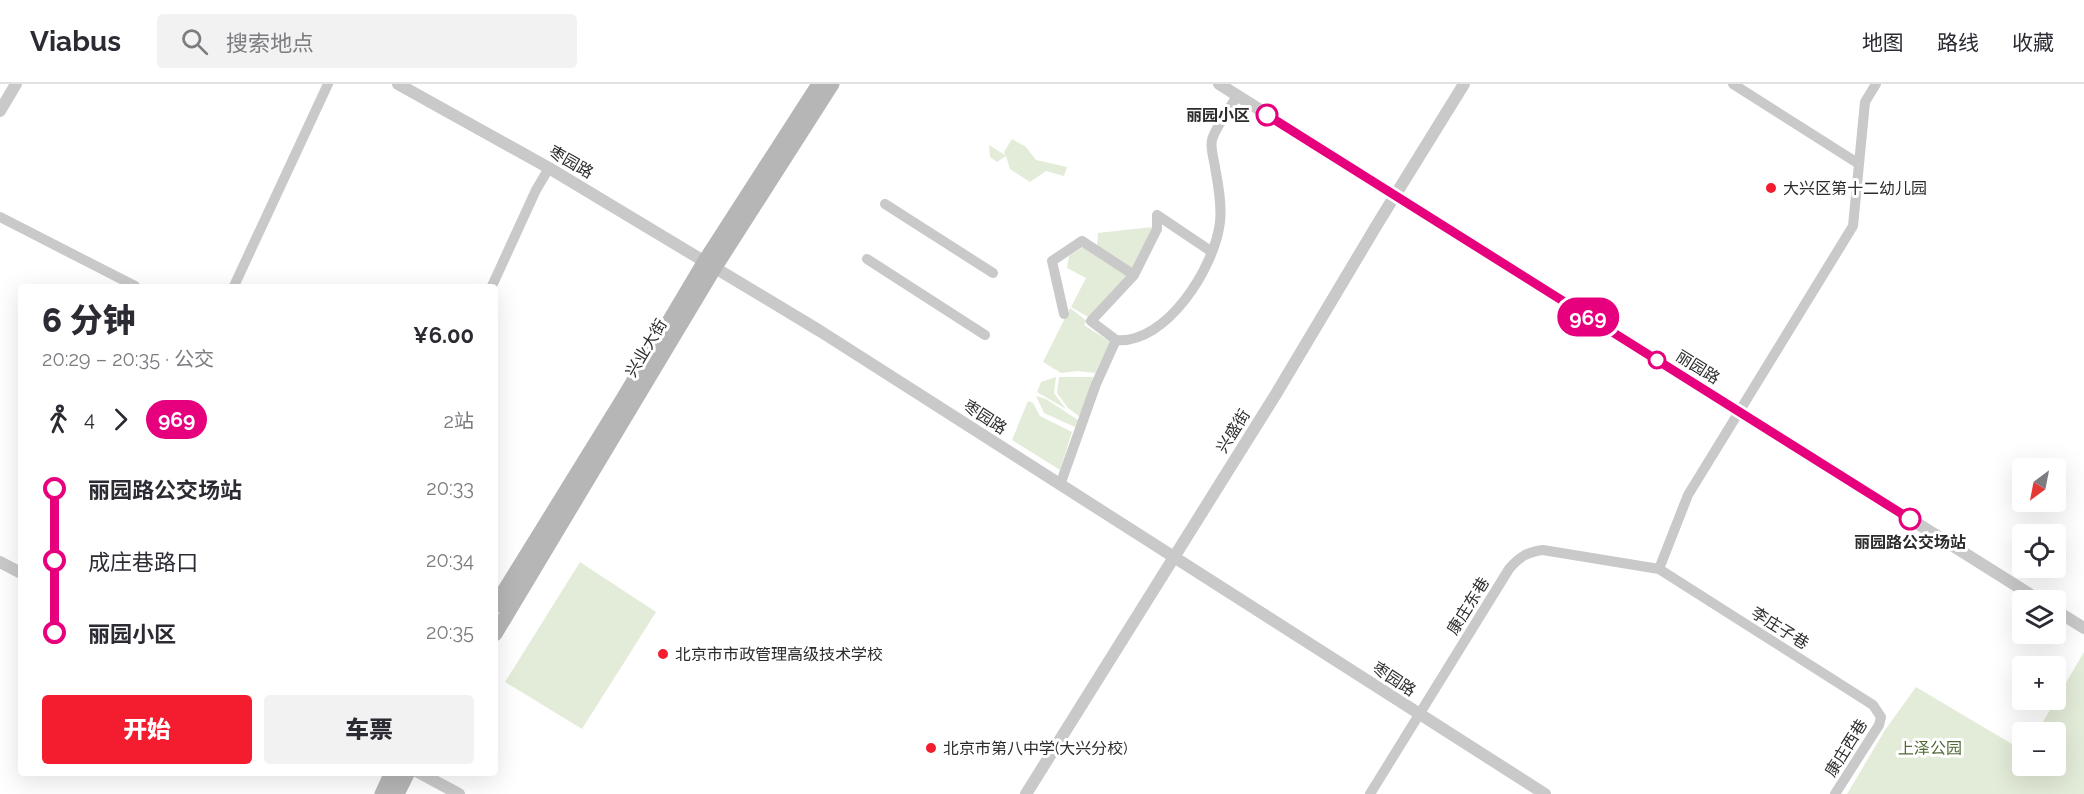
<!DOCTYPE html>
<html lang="zh">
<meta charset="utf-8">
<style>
body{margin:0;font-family:Raleway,"Noto Sans SC",sans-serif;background:#f2f2f3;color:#2b2b33;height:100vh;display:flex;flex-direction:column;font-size:22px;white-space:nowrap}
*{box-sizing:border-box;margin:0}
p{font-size:20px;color:#7c7c81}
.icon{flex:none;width:33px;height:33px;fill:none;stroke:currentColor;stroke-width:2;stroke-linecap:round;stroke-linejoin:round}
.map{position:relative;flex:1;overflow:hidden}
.sheet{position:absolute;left:18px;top:200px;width:480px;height:492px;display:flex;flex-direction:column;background:#fff;border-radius:6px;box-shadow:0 6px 24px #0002}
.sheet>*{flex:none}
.badge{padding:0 12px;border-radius:20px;font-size:21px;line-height:39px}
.needle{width:39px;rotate:212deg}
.buttons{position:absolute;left:2012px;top:374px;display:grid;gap:12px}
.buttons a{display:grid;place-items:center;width:54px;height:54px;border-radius:6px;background:#fff;box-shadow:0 6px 24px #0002;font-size:30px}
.map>.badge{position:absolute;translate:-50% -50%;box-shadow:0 0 0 3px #fff}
.legs{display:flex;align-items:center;gap:9px;height:66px;padding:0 24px;font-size:20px}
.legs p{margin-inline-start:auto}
.head{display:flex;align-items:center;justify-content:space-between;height:102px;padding:0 24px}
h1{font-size:33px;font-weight:800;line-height:45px}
.button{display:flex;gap:12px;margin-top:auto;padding:12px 24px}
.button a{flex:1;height:69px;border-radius:6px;background:#f41d30;color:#fff;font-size:24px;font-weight:800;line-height:69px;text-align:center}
.button a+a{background:#f2f2f3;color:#2b2b33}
ul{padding:0 24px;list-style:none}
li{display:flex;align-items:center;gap:21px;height:72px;font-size:22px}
li i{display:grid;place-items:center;width:9px;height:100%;margin:0 8px;background:currentColor}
li i::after{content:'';width:15px;height:15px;margin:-8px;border:4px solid;border-radius:50%;background:#fff}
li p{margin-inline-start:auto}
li:first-child i{background:linear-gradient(#0000 50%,currentColor 0)}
li:last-child i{background:linear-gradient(currentColor 50%,#0000 0)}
header{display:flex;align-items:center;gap:36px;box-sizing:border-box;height:84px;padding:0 30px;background:#fff;border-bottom:2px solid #e1e1e2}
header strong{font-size:28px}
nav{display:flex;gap:33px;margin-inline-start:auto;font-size:21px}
.search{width:420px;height:54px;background:#f2f2f3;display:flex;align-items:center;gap:15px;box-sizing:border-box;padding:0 21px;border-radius:6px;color:#7c7c81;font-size:22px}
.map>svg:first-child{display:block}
.green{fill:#e3ecd8}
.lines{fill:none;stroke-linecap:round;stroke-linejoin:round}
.minor{stroke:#c9c9c9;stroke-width:10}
.tertiary{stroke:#c9c9c9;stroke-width:12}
.secondary{stroke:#b6b6b6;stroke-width:15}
.line-1-casing{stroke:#fff;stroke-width:14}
.line-1{stroke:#e6007e;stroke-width:9}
.stop-1-dot{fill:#fff;stroke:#e6007e;stroke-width:3}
.poi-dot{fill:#f41d30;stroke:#fff;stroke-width:2}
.labels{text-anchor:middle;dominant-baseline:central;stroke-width:6;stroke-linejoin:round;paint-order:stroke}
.stop-label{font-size:16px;font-weight:bold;fill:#2c2c2c;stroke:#fff;text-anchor:end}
.street-label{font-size:16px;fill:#2c2c2c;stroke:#fff}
.poi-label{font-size:16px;fill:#2c2c2c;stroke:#fff;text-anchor:start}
.park-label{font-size:16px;fill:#506b36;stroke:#fff}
</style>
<header>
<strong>Viabus</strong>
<div class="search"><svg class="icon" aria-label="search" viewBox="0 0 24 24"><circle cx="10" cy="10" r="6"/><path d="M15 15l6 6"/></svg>搜索地点</div>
<nav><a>地图</a><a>路线</a><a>收藏</a></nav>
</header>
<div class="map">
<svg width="2084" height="710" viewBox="0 0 2084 710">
<rect width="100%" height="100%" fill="#fff"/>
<path class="green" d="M1012,55L1026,63L1036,76L1067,83L1064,92L1046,87L1030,98L1010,85L1006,72L997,78L990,73L989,61L1005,71L1004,68Z
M1152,143L1134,186L1097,163L1098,149Z
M1083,163L1130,192L1090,234L1071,223L1086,194L1067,184L1069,172Z
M1070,224L1087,237L1084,241L1110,258L1095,289L1078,287L1061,289L1043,278Z
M1056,293L1054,309L1066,325L1037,308L1041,298Z
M1059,293H1093L1080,333L1068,324L1057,309Z
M1036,312L1046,315L1078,336L1075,343L1044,329Z
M1028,317L1033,319L1040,332L1072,348L1060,386L1012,356Z
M580,478L656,528L582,645L505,598Z
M2084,568V710H1847L1885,646L1916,603L2022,666V681H2055V648H2037Z"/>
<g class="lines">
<path class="minor" d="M1733,0L1859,80
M885,120L993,189
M1157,131L1212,168
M0,133L135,202
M867,175L985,251
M234,202L328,0
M492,202L536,106L549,84
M1064,230L1052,177L1082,157L1134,191L1157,145V131
M1116,256L1091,237L1134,191
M1060,401L1096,300L1116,256C1166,261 1215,183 1220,138C1222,120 1218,100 1215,83C1214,75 1210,64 1212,56C1214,46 1231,22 1237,12
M1659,485L1688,411L1853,142L1865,18L1876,0
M1370,710L1509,485C1519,473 1527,468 1543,466L1659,485L1873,621L1881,633L1879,641L1835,710"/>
<path class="tertiary" d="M398,0L549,84L820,247L1545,710
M1219,0L2039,516
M0,27L16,0
M0,478L21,489
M2055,526L2084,544
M418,688L459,710
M1026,710L1276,310L1378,139L1464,0"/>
<path class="secondary" d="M495,522L623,315L705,177L819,0
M495,550L715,183L832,0
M382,710L392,688
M397,710L408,688"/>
</g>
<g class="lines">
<g class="line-1-casing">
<path id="line-1" d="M1267,31L1910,435"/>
</g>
<use href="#line-1" class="line-1"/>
</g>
<g class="stop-1-dot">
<circle cx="1267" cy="31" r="10"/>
<circle cx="1657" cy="276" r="8"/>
<circle cx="1910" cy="435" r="10"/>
</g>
<g class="poi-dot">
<circle cx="1771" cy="104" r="6"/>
<circle cx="663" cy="570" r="6"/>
<circle cx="931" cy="664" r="6"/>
</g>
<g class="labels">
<g class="stop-label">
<text x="1250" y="31">丽园小区</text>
<text x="1910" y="458" text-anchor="middle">丽园路公交场站</text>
</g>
<g class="street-label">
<text transform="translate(571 78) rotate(30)">枣园路</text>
<text transform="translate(646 264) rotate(-59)">兴业大街</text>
<text transform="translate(1698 283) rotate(32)">丽园路</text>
<text transform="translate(985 333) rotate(33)">枣园路</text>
<text transform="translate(1233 347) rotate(-58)">兴盛街</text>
<text transform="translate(1468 522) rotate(-58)">康庄东巷</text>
<text transform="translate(1780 544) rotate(32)">李庄子巷</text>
<text transform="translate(1394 595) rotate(33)">枣园路</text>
<text transform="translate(1846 664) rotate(-58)">康庄西巷</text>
</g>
<g class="poi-label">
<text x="1783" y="104">大兴区第十二幼儿园</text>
<text x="675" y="570">北京市市政管理高级技术学校</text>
<text x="943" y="664">北京市第八中学(大兴分校)</text>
</g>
<g class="park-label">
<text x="1930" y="664">上泽公园</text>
</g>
</g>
</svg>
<div class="buttons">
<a><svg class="needle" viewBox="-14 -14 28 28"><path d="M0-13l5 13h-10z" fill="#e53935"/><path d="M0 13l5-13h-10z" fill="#7c7c81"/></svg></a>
<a><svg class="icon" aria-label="locate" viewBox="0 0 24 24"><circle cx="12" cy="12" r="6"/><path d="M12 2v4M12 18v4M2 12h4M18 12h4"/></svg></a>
<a><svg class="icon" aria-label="layers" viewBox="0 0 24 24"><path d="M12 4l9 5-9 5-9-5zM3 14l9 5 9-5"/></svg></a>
<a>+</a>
<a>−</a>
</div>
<b class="badge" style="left:1588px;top:233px;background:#e6007e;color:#fff">969</b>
<section class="sheet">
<div class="head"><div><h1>6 分钟</h1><p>20:29 – 20:35 · 公交</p></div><b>¥6.00</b></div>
<div class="legs"><svg class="icon" aria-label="walk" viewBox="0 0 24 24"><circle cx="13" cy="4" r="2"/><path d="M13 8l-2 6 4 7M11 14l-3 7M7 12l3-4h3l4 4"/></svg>4<svg class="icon" aria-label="forward" viewBox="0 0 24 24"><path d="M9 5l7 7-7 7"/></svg><b class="badge" style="background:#e6007e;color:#fff">969</b><p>2站</p></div>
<ul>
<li><i style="color:#e6007e"></i><b>丽园路公交场站</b><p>20:33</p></li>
<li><i style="color:#e6007e"></i><span>成庄巷路口</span><p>20:34</p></li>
<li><i style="color:#e6007e"></i><b>丽园小区</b><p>20:35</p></li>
</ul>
<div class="button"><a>开始</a><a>车票</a></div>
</section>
</div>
